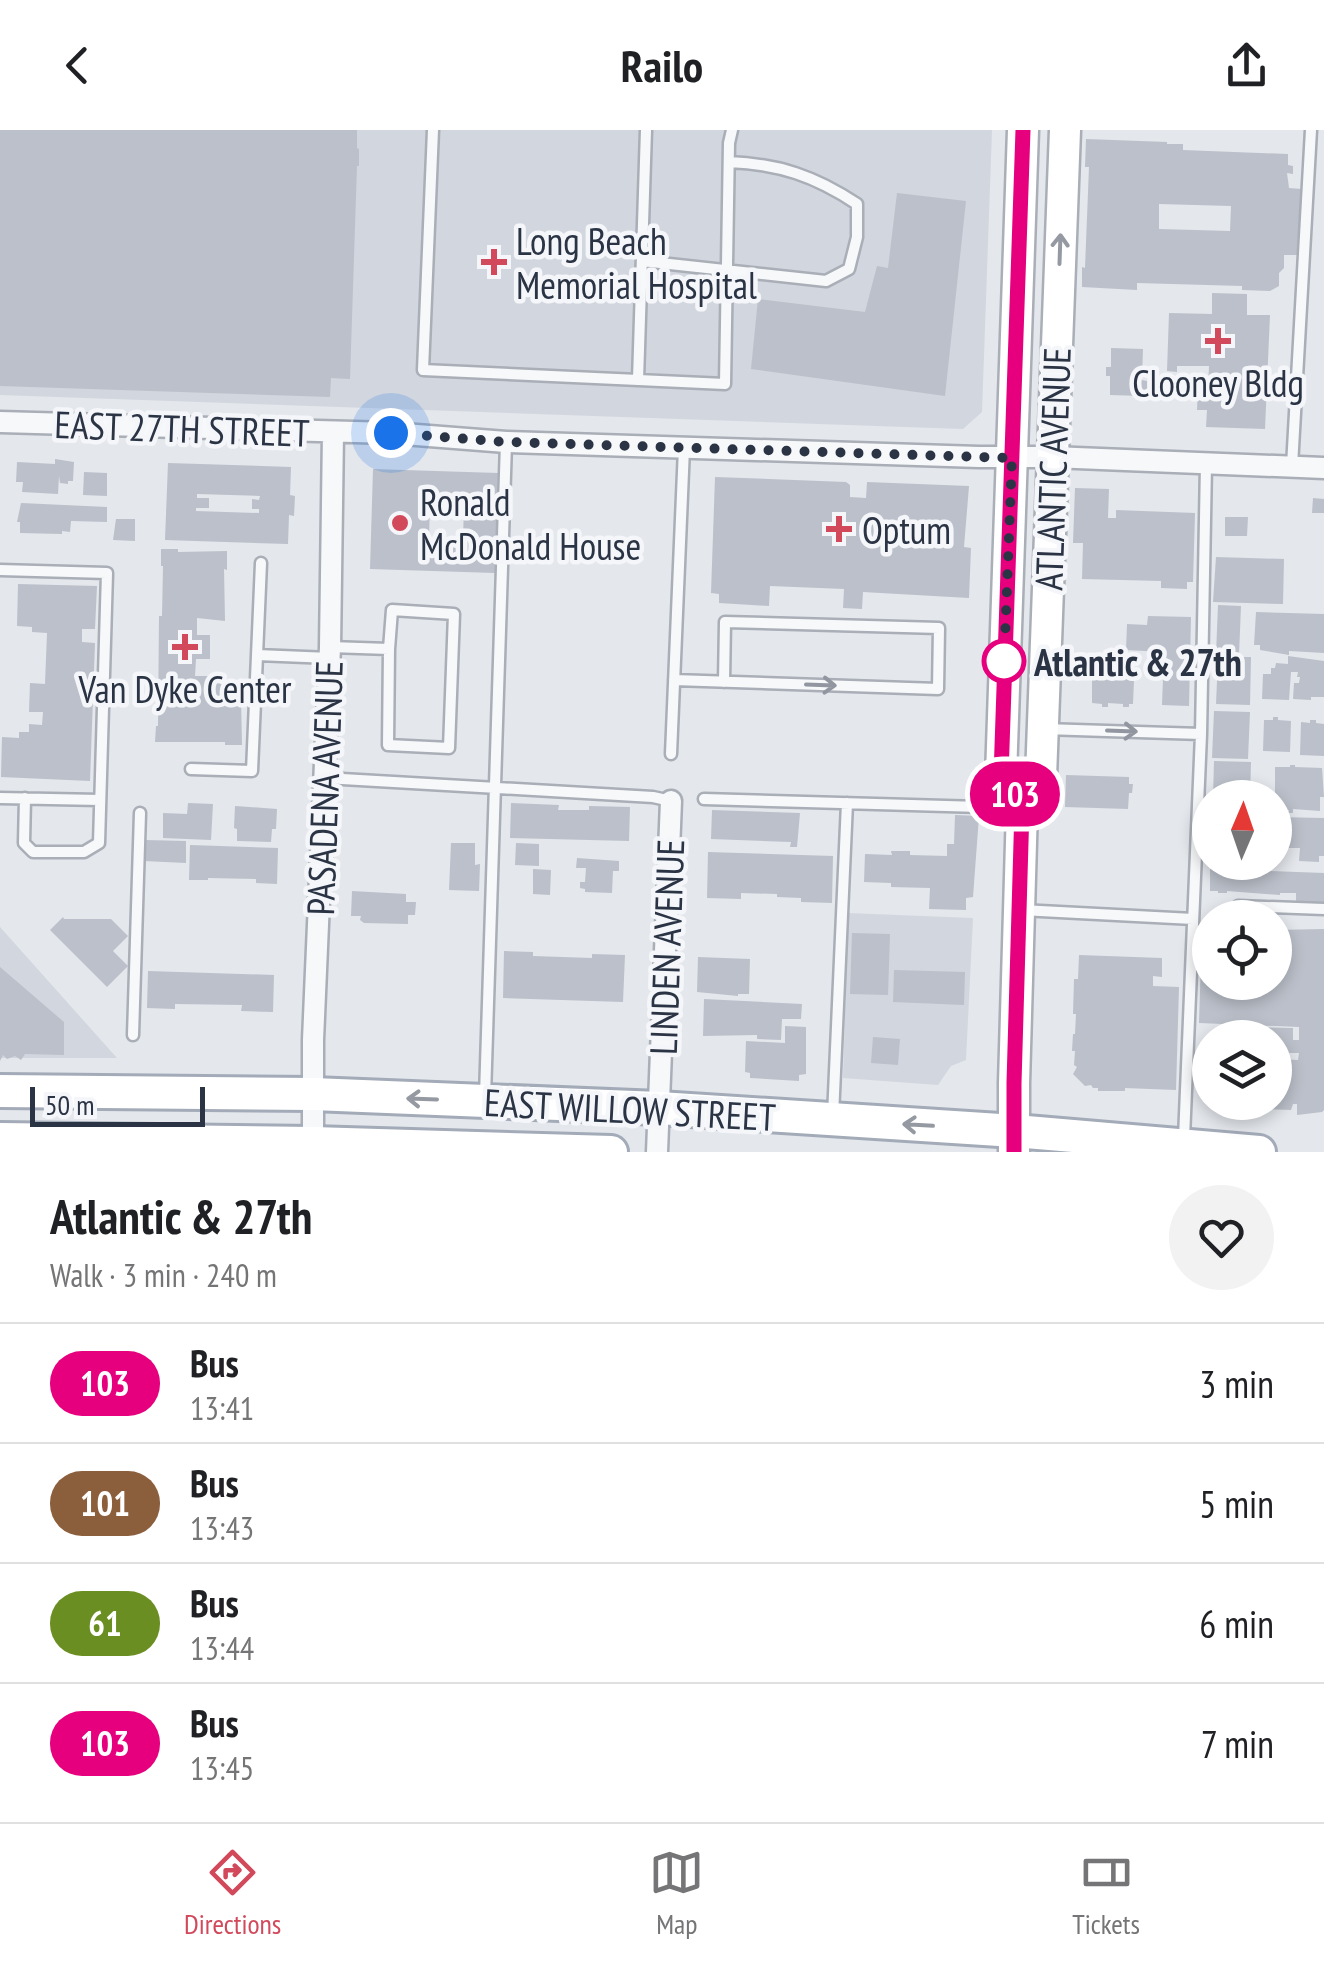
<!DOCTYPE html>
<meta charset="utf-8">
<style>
body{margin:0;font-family:"PT Sans Narrow",sans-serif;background:#f2f2f2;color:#202124;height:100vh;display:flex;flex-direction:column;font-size:38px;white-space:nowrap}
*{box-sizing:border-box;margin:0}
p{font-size:32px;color:#757577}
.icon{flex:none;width:55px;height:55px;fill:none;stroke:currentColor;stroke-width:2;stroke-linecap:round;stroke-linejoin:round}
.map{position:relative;height:1022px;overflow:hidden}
.panel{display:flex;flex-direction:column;background:#fff;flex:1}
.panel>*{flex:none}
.badge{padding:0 20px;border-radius:32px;font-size:35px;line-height:65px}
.needle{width:65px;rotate:2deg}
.fabs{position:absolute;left:1192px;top:650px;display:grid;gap:20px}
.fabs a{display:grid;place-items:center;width:100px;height:100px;border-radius:50%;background:#fff;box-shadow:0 5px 15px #0003;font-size:50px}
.scale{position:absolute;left:30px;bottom:25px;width:175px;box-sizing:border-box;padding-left:10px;border:5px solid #2b3445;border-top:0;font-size:28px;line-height:35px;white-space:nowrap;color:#2b3445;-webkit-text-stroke:8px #f4f6f9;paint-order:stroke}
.you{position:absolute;width:50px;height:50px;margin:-25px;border:8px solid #fff;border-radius:50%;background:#1a73e8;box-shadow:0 0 0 15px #1a73e833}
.map>.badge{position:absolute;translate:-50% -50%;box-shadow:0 0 0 5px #fff}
.round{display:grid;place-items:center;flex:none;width:105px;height:105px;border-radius:52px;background:#f2f2f2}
.overview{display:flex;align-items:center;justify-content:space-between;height:170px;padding:0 50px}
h1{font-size:48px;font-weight:600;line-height:75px}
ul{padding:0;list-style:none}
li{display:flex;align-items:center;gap:30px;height:120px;padding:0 50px;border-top:2px solid #e0e0e0}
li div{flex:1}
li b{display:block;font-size:38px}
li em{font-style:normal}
li .badge{min-width:110px;font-weight:700;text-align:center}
header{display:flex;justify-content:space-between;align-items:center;height:130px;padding:0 50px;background:#fff;font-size:45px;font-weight:600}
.tab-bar{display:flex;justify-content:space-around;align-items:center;height:140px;border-top:2px solid #e0e0e0;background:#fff;font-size:28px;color:#757577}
.tab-bar a{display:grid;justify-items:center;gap:5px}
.tab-bar .current{color:#d1495b}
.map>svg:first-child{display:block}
.built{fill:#d2d6de}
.building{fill:#bbc0ca;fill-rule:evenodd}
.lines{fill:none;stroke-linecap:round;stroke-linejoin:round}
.lane-casing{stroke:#a9aeb7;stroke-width:15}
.street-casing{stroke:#a9aeb7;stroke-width:25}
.secondary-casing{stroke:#a9aeb7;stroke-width:35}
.primary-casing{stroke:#a3abb8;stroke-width:38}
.lane{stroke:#f7f8fa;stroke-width:10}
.street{stroke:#f7f8fa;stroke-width:20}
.secondary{stroke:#fff;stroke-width:30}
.primary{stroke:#fff;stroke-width:32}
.oneway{stroke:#959aa2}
.oneway2{stroke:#9196a0}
.line-casing{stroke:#fff;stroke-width:22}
.line{stroke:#e6007e;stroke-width:15}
.walk{stroke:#2b3445;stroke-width:10;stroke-dasharray:0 18}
.poi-dot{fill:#d1495b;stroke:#f4f6f9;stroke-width:4}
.stop-dot{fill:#fff;stroke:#e6007e;stroke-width:5}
.labels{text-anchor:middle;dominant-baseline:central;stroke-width:9;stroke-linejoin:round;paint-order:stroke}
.poi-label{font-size:38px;fill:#2b3445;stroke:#f4f6f9;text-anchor:start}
.street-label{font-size:38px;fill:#2b3445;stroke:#f4f6f9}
.stop-label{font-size:38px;font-weight:bold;fill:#2b3445;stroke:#f4f6f9;text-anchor:start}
</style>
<header><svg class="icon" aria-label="back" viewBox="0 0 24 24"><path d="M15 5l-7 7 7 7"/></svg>Railo<svg class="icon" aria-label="share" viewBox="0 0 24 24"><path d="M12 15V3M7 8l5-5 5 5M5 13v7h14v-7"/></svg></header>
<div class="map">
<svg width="1324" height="1022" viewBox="0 0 1324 1022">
<rect width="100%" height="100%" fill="#e4e7ec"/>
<path class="built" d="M0,0H992L982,282L963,299L0,265Z
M848,783L973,788L966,930L951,936L938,955L843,948Z
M0,797L117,928H0Z"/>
<path class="building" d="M0,0H357V18L359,19V36H357L350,249L331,248L330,267L0,256Z
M1086,9L1167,12V14H1183V20L1288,24V35L1293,36V44L1287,43L1289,58L1302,59L1301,125H1284V138L1279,143V156L1270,161L1242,160V156L1137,153V160L1082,157V137L1085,138L1089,37H1085ZM1159,74L1231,76L1230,101L1159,99Z
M897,63L966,71L945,266L751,239L758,169L865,182L877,136L888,138Z
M1212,163L1247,164V185H1270L1265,299L1206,297L1207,280H1197L1198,259H1208L1209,236H1177V242L1167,241L1169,183L1212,184Z
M1111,218L1143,219L1142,250L1147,251V262H1142V266L1110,265V246H1106V237H1111Z
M55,329L74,332L73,351H68V354L60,353L59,346L58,364L22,362L23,352H16L17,332L55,334Z
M168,333L291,337L290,365L295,366L294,386L289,385L288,414L165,410ZM197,364L260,366L259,370L252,369V379H259V383L196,381V378H209V368H197Z
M373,339L498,343L495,443L370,439ZM430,374H444V378H448V374L464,375L463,410L429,408Z
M84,342L107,343V366L83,365Z
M715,347L846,352L850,355V367L866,368L867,352L969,356L964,417L971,418L969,468L863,462L862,479L843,478L844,459L770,456L769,476L719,473V464L711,463Z
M1075,358L1109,359L1108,388H1116V380L1195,383L1193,452H1187V459L1161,458V451L1082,449L1083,413H1073Z
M1313,368L1324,369V383H1312Z
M21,373L107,377V392L71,391L70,402L62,401V404L20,403V392H17Z
M1225,387H1248L1247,406H1225Z
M116,389H135V411L113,410Z
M161,419H178V422L227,421V440L224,439L225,491L197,488V505H210V529H196L195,546H212V553L243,552V569H241L242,615H225V612H155L156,596H158L159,486H162L163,436H161Z
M1216,427L1284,429L1283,474L1213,472Z
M18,454L97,456L95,499H82V512L95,513L90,651L1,647L2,607L19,608V602H29V594L42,595L43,582H29L30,553L45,554L47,503L32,502V497L17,496Z
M1218,475L1241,476L1239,525L1216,524Z
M1256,482L1324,484V523L1289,521V525L1260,520V515H1254Z
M1148,486L1191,487L1189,576L1162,575L1164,522L1126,520L1127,494L1147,495Z
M1092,525L1135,526L1133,574H1129V577H1123V574L1108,573V577H1102V574L1092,573Z
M1288,526L1324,531V567H1311V570L1293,569L1294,553H1299L1300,547H1297L1298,542H1291L1289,570L1262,569L1263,544H1271V538H1275L1276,533L1288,534Z
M1218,527H1251L1250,575L1216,574Z
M1214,581L1250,582L1248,629L1212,628Z
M1273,587H1278V590L1291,591L1290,622L1263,621L1264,590H1273Z
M1310,590H1316V593L1324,594V626L1300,625L1301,592L1310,593Z
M1214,631L1251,632L1250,668H1213Z
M1290,635H1295V637L1322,638L1324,667H1320V681L1293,679V683H1288L1289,680L1275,679V637H1290Z
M1066,645L1129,647V654H1133L1132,663H1129L1128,679L1065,677Z
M188,673L213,674L211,710L163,708V683L187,684Z
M511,673L559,675L558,680H589V676L630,677L629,711L510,708Z
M235,676L277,679L276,699H272L271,712L237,711V699L234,698Z
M712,680L800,683L797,717H790L791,712L711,709Z
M955,685L979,686L973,767L966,768V780L929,779L930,758L891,757V753L864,752L865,724L892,725L891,721H910V725L947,726V714H954Z
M1275,687L1324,688V726H1319V732L1299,731L1300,718H1282L1283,712L1275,711Z
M145,710L186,711V733L144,731Z
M451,713H475V735L480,734L479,761L449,760Z
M516,713L539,714V736L515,735Z
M190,715L278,718L277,754L256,753V749L208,748V750H189Z
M708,722L833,726L832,773L801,772V768L777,767V764L741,763V769L707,768Z
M577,728L619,731V741H613L612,763L585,762V759L580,758V752H585L586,738H576Z
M533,739L551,740L550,765L533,764Z
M1210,739L1324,743V774L1322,775L1296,773V763H1280V765L1227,761V763H1218V761H1210Z
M352,761L406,764V772H416L415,785H408V794L364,793L360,790L361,786H351Z
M63,787L64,789H111L128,806L113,821L128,836L107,857L50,800Z
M1202,797L1210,798V852H1275V800L1324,799V980L1322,982L1297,985V974H1293L1291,980L1262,979L1263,972H1275V929L1298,930L1299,923H1285V918H1275V908H1246V897L1293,898V910H1299V897L1199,893Z
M852,803L890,804L888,865L850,864Z
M504,821L533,822V826L592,828V824L625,825L623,872L503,868Z
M1079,825L1162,828V847L1153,846V856L1179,857L1176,960L1125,958V961H1098V958H1093L1091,955L1085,956L1073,944L1077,937L1074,935L1075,921H1072L1073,904H1075L1076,884H1073L1074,849H1078Z
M698,827L750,829L749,864H738V866L697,862Z
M0,837L64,892V925L25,924L21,930L15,926L7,929L3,925L0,931Z
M894,840L965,842L964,875L893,872Z
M148,841L274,845L273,882L241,881L242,875L175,874V879L147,878Z
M704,869L802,874L801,889H782L781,910L757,909V905L703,906Z
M785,896L806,897V944L799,945V951L750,948V943L745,942L746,911L785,913Z
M873,907L900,909L898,935L871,933Z"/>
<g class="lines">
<g class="lane-casing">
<path id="lane" d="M433,0L423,240L725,254L729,13L732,0
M642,131L826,151L849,139L857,107V74C815,46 779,34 729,32
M638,250L646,0
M1292,336L1311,0
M0,440L107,443L99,713L84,722H33L24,713L25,668
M330,517L389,519L392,480L454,484L449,618L388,615L389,519
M257,525L330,528
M674,550L938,559L939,498L725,492L724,552
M1044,599L1201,604
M671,624L684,318
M191,639L252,641L261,433
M325,648L653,667L671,671
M0,668L100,670
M704,669L1016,678
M1238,776L1324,779
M1021,780L1193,789
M133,905L140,683
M485,966L506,313
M833,986L847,673
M1184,1008L1201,604L1206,335"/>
</g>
<g class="street-casing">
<path id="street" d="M0,292L391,303L506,312L979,327H1052L1324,338
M313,1013V910L330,517L333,303
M657,1022L671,671"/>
</g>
<g class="secondary-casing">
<path id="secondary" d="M1022,672L1041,647L1065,0
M1014,1022V953L1022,678V672L1001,646L1023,0"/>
</g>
<g class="primary-casing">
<path id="primary" d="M0,961L313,964L659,978L1015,1001L1259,1022
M0,1009L313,1013L611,1022"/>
</g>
<use href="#lane" class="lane"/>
<use href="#street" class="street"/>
<use href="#secondary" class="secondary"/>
<use href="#primary" class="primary"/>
</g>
<defs><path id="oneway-shaft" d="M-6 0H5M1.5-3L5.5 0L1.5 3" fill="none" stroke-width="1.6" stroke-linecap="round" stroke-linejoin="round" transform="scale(2.5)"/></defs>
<g class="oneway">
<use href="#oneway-shaft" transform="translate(1060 119) rotate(-88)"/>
<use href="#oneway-shaft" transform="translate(422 969) rotate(-178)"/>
<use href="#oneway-shaft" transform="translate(918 995) rotate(-177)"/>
</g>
<g class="oneway2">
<use href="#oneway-shaft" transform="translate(821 555) rotate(2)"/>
<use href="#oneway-shaft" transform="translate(1122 601) rotate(2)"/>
</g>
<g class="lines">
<g class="line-casing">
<path id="line" d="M1014,1022V953L1022,678V672L1001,646L1023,0"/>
</g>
<use href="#line" class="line"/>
<path class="walk" d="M391,303L506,312L1012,328L1004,536V531"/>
</g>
<g class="poi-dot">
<path d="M489 117h10v10h10v10h-10v10h-10v-10h-10v-10h10z"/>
<path d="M1213 196h10v10h10v10h-10v10h-10v-10h-10v-10h10z"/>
<circle cx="400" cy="393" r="10"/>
<path d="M834 384h10v10h10v10h-10v10h-10v-10h-10v-10h10z"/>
<path d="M180 502h10v10h10v10h-10v10h-10v-10h-10v-10h10z"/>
</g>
<circle class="stop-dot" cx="1004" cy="531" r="20"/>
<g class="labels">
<g class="poi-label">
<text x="516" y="110">Long Beach<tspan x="516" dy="44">Memorial Hospital</tspan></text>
<text x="1218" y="252" text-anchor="middle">Clooney Bldg</text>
<text x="420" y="371">Ronald<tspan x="420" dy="44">McDonald House</tspan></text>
<text x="862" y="399">Optum</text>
<text x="185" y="558" text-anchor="middle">Van Dyke Center</text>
</g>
<g class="street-label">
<text transform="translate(182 298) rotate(2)">EAST 27TH STREET</text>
<text transform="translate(1052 339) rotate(-88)">ATLANTIC AVENUE</text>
<text transform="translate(324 658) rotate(-88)">PASADENA AVENUE</text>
<text transform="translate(666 817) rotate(-88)">LINDEN AVENUE</text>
<text transform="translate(630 979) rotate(3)">EAST WILLOW STREET</text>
</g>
<g class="stop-label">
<text x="1034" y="531">Atlantic &amp; 27th</text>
</g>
</g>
</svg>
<div class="fabs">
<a><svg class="needle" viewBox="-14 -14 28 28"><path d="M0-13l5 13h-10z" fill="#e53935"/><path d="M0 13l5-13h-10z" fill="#757577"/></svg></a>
<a><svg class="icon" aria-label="locate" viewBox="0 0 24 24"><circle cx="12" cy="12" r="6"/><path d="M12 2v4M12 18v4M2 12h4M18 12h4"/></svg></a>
<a><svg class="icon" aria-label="layers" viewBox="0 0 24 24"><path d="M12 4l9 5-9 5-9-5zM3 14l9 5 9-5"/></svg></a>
</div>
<div class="scale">50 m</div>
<div class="you" style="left:391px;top:303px"></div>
<b class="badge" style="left:1015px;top:664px;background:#e6007e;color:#fff">103</b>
</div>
<section class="panel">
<div class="overview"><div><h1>Atlantic &amp; 27th</h1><p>Walk · 3 min · 240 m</p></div><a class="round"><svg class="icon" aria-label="heart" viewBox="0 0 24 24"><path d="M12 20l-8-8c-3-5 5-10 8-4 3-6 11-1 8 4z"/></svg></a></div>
<ul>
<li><span class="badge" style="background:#e6007e;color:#fff">103</span><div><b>Bus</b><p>13:41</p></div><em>3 min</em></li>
<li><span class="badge" style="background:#8b5e3c;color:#fff">101</span><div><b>Bus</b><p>13:43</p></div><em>5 min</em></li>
<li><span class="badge" style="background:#6b8e23;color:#fff">61</span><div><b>Bus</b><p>13:44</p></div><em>6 min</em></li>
<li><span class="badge" style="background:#e6007e;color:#fff">103</span><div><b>Bus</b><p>13:45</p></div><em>7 min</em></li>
</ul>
</section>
<nav class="tab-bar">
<a class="current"><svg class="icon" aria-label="directions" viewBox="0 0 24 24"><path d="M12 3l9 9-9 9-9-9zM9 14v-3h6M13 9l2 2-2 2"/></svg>Directions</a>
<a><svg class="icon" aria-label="map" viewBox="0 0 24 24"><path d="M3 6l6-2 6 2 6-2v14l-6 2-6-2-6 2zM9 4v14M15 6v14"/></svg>Map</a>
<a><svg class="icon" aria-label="tickets" viewBox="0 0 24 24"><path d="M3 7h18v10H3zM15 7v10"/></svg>Tickets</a>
</nav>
